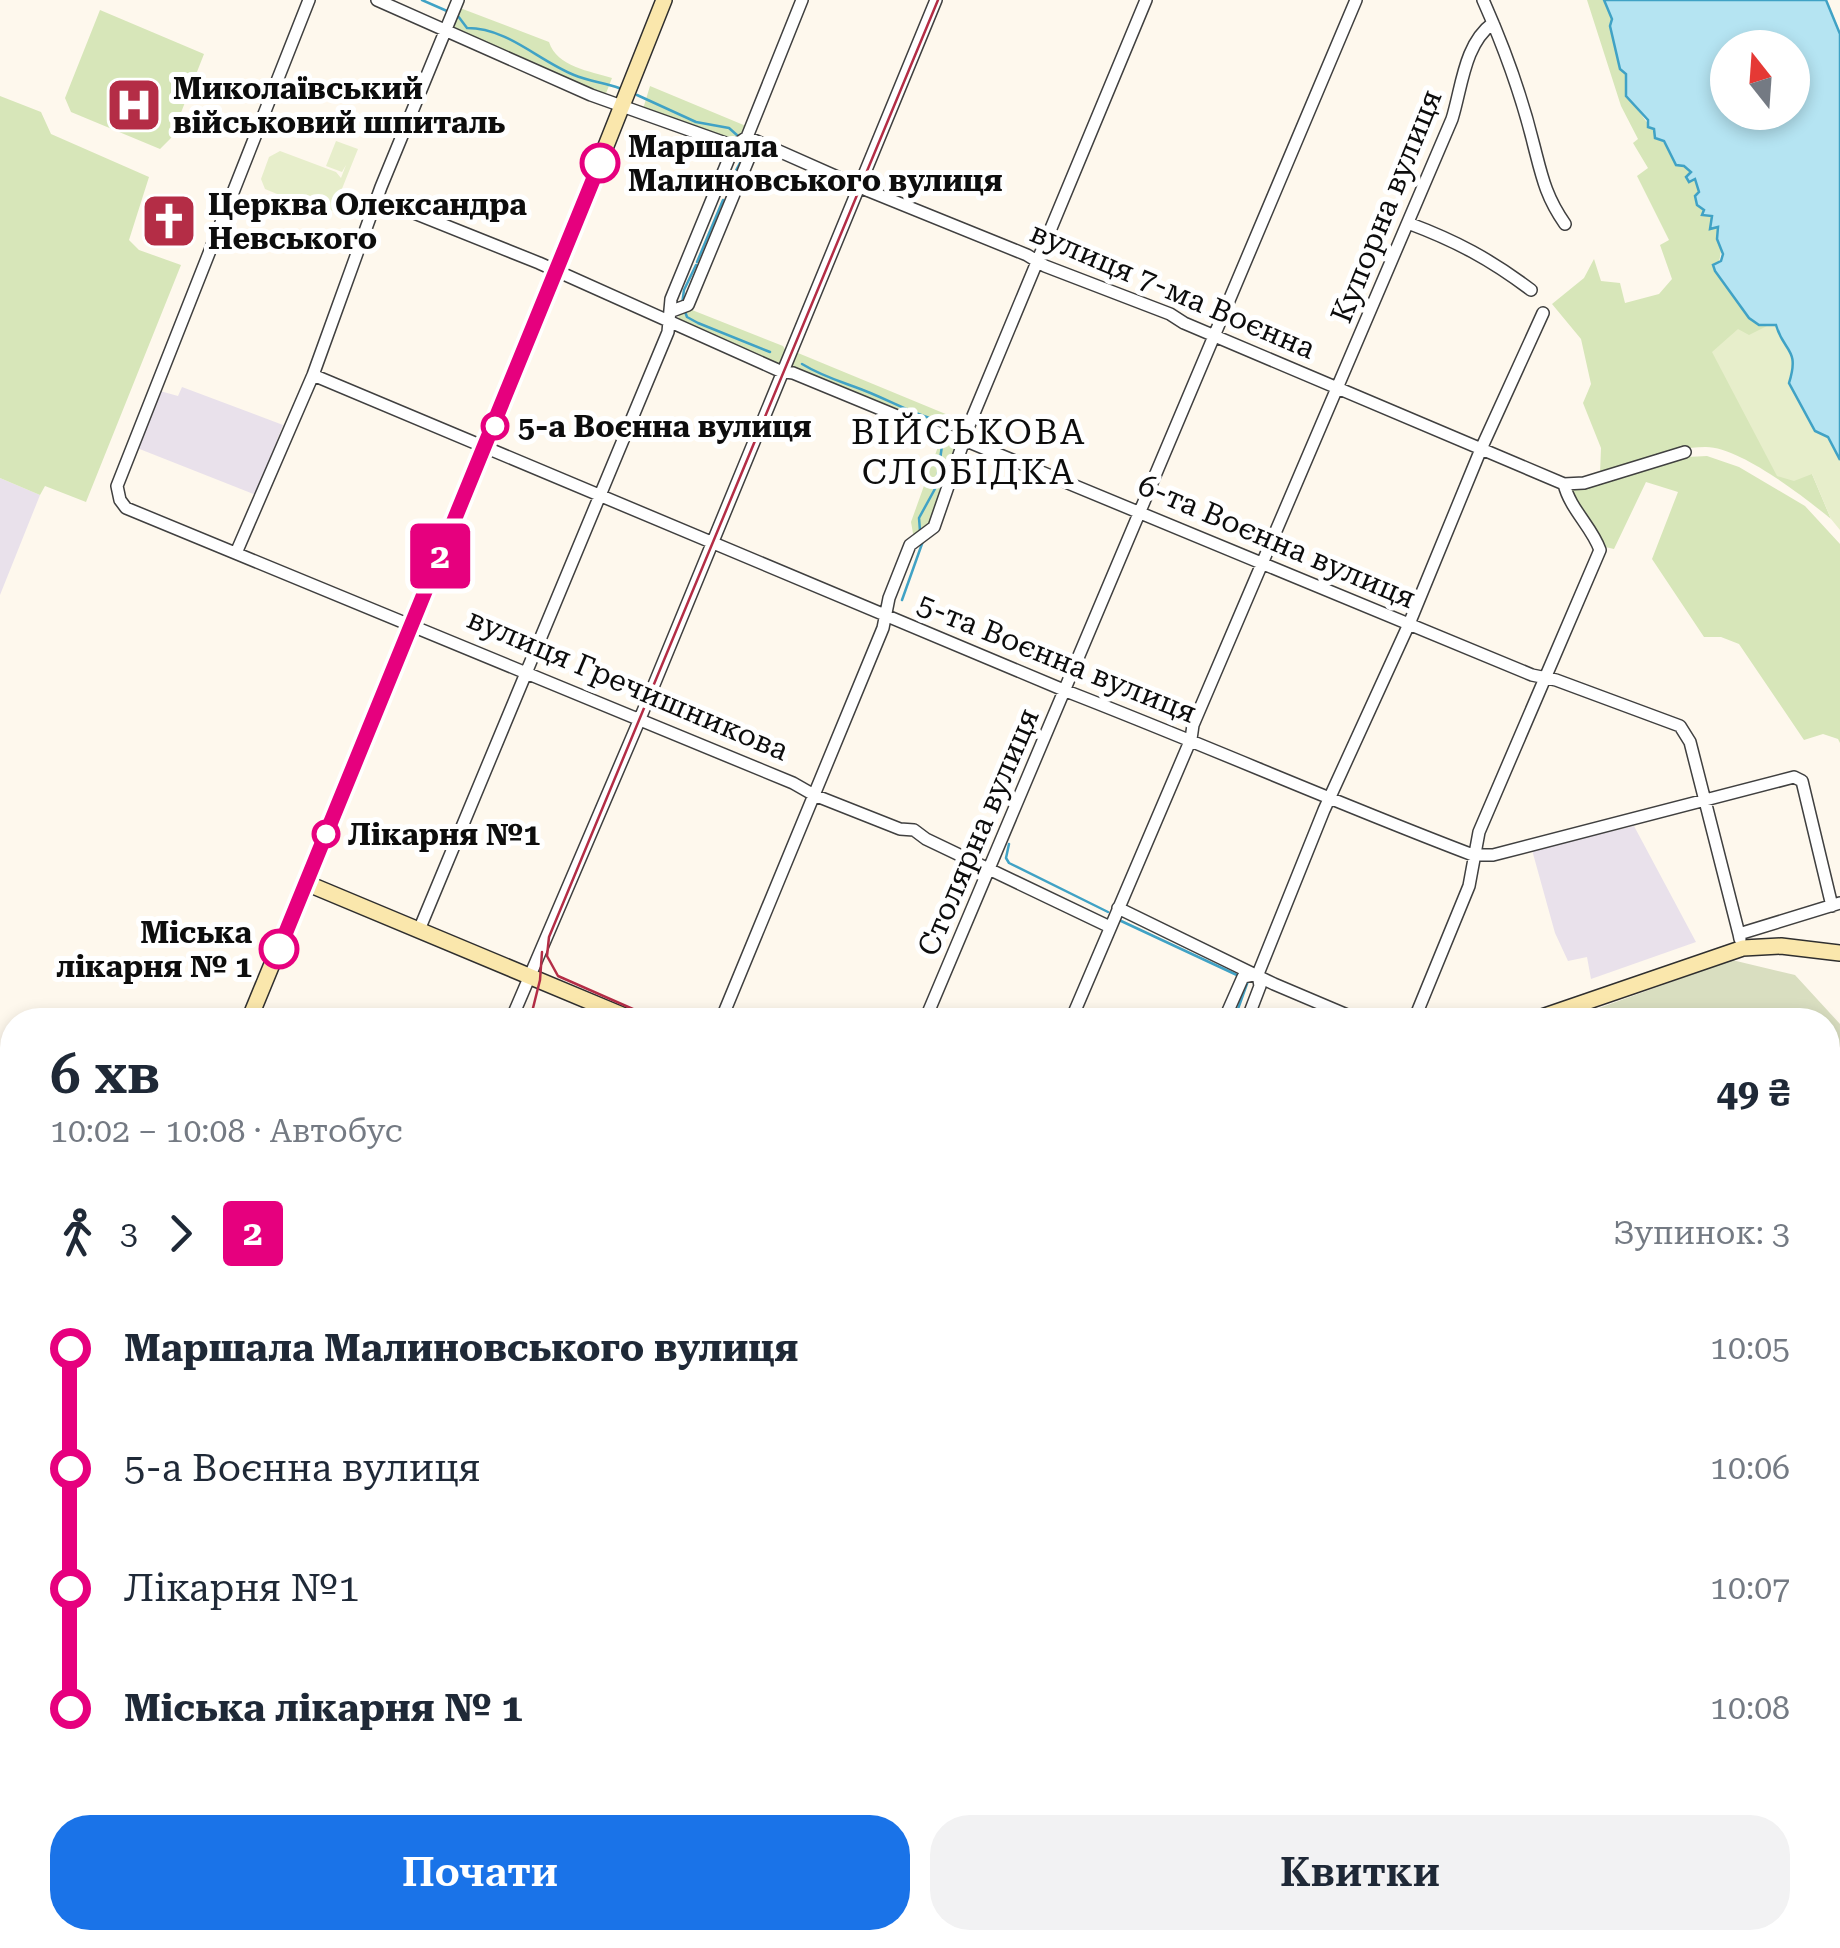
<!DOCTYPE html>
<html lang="uk">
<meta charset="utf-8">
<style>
body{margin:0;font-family:"Roboto Serif",serif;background:#f2f2f3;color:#1f2937;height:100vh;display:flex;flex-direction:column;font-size:38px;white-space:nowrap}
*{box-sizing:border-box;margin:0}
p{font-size:32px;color:#747a83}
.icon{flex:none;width:55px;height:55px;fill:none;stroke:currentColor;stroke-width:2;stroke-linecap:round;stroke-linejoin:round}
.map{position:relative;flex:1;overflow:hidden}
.sheet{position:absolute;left:0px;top:1008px;width:1840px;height:942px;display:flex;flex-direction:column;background:#fff;border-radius:40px 40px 0 0;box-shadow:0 5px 15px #0003}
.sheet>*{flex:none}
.badge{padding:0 20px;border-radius:8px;font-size:35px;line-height:65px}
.needle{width:65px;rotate:343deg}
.controls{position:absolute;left:1710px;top:30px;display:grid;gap:20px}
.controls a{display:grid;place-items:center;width:100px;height:100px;border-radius:50%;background:#fff;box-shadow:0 5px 15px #0003;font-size:50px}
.map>.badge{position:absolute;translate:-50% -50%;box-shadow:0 0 0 5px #fff}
.legs{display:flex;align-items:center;gap:15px;height:110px;padding:0 50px;font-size:32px}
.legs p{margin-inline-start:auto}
.headline{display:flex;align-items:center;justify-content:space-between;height:170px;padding:0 50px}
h1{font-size:55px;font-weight:600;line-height:75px}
.cta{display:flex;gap:20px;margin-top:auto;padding:20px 50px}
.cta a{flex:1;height:115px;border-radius:40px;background:#1a73e8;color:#fff;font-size:40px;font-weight:600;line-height:115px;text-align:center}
.cta a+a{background:#f2f2f3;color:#1f2937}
ul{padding:0 50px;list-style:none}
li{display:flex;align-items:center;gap:35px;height:120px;font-size:38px}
li i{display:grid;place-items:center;width:15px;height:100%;margin:0 12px;background:currentColor}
li i::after{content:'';width:25px;height:25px;margin:-12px;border:8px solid;border-radius:50%;background:#fff}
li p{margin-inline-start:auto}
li:first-child i{background:linear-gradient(#0000 50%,currentColor 0)}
li:last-child i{background:linear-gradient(currentColor 50%,#0000 0)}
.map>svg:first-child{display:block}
.industrial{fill:#e9e1eb}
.green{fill:#d7e6b9}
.cemetery{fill:#d9dec0}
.pitch{fill:#e7eecb}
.water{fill:#b5e4f2;stroke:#40a2c5;stroke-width:2.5;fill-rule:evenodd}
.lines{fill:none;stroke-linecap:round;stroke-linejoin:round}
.stream{stroke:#40a2c5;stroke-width:2.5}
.street-casing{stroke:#404040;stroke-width:14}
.secondary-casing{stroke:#2f2f2f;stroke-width:18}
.street{stroke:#fff;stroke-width:11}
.secondary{stroke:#fae7ac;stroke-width:15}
.tram{stroke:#b42d46;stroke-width:2.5}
.line-1-casing{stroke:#fff;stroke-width:22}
.line-1{stroke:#e6007e;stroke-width:15}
.stop-1-dot{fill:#fff;stroke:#e6007e;stroke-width:5}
.labels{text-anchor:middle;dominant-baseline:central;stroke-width:10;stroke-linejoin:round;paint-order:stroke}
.poi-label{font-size:30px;font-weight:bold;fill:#0d0d0d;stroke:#fff;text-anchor:start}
.stop-label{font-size:30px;font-weight:bold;fill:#0d0d0d;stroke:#fff;text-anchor:start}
.street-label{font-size:30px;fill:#0d0d0d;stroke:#fff}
.quarter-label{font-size:35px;letter-spacing:2.5px;fill:#0d0d0d;stroke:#fff}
</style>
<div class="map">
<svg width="1840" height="1948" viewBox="0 0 1840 1948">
<rect width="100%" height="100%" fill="#fef8ed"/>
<path class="industrial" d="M182,387L283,425L256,495L137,448L160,391L178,396Z
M0,478L40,495L0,595Z
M1634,826L1696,942L1591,979L1587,957L1568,961L1555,933L1532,850Z"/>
<path class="green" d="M1587,0H1604L1612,19L1620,69L1626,74C1628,115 1675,150 1699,184L1697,204L1708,216L1711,215C1722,234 1725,251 1715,271L1749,318L1759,325H1776L1812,474L1831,519C1804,497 1739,446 1705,447C1670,447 1633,464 1600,474L1601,448L1583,403L1591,384L1581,339L1552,304L1584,278L1594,259L1601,281L1620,283L1625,303L1659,294L1672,279L1660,245L1669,240L1637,176L1648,168L1633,143L1638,139L1621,106Z
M460,8L549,42C557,67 590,71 612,78L605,96L539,71L534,63L517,55L512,59L451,30Z
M100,10L204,54L171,138L160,149L71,112L65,98Z
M650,86L746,126L745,136L730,142L643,109Z
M0,96L41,112L51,134L149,177L129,240L139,250L181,265L86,502L45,486L40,495L0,478Z
M687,308L783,346L786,351L781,363L774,365L677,323L680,310Z
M798,353L965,422L963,433L958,435L792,369L789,366L795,354Z
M936,435L956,442L959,448L933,522L914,539L911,522L939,444Z
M1707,456L1739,467L1805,506L1840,544V743L1838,739L1823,734L1804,740L1739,644L1721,637H1704L1652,559L1678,492L1646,482L1614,549L1601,546L1569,488L1687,457Z"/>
<path class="cemetery" d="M1732,960L1795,975L1840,1024V1766L1828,1767V1020H1566Z"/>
<path class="pitch" d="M336,141L358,149L333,211H318L265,189L261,179L269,157L280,151L336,172L341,178L346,165L342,172L326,166Z
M1769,325H1776C1790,350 1798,353 1789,383L1815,431L1828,437L1840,460V530L1831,519L1812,474L1794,481L1777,476L1712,352L1738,329L1749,335Z"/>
<path class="water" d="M1604,0H1826L1840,34V460L1828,437L1815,431L1789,383C1800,348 1784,353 1776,325H1759L1749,318L1715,271L1713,265L1721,261L1723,254L1717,239L1718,227L1710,229L1712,216L1702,215L1704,210L1697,205L1695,196L1699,192L1695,179L1689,182L1686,177L1691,172L1684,166L1676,165L1664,141L1655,138L1654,129L1648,127V120L1626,96V74L1620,69L1610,26L1612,19ZM1728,48H1792V112H1728Z"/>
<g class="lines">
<path class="stream" d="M422,0L447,11
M458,16L467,28C508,28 537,60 574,75C588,81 605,83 619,88
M637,95L696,122L729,128L738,136
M731,180L741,161L743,145
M726,195L729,183
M697,262L723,200
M682,304L684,290L696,265
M684,309L687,317L698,323L770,352
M802,364C820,375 836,380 855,387C884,397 909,413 939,421L944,428
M920,531L919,518L936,487L943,439
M902,600L923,541
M1009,844L1006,858L1009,863L1108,912
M1119,920L1239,976
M1234,1020L1248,981"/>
<g class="street-casing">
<path id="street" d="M309,0L117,486L120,500L126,508L793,783L814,795L900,829L914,830L926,839L1110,927
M377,0L591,95L734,146L747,137L869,191L1027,255L1045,266L1170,314L1184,323L1564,484L1584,483L1685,452
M1483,0C1504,47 1522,97 1534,146C1542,177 1546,197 1565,224
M747,137L802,0
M379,199L539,263L780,371L793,373L941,434L964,440L1532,675L1556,680L1680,726L1690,742L1739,934
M1408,223C1456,241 1490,259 1531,290
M672,311L688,305L756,141
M313,375L1066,691C1203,744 1336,803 1473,855H1493L1794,777L1802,781L1832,906
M236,553L313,375L381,187L458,0
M1118,908L1274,984L1359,1020
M419,930L668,332L671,299L734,146
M1740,939L1739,934L1840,903
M511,1020L639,721L936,0
M721,1020L883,628L889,598L910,545L934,527L970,423L1146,0
M925,1020L1356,0
M1071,1020L1191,739L1193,725L1452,119C1462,87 1464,44 1493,23
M1224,1020L1243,977L1258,974
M1247,1020L1260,986L1258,974L1324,810L1409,624L1481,449L1543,313
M1414,1020L1469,886L1479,832L1600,550C1592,527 1570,509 1564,484
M0,1265L12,1275
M1828,1847L1840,1845
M0,1881L12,1873
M1205,1938L1211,1948
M1436,1938L1442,1948
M335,1948L352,1938"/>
</g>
<g class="secondary-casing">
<path id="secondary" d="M306,883L634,1020
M249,1020L526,347L664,0
M1533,1020L1743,948L1781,946L1840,953
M0,1429L12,1421
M0,1656L12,1648
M943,1938L950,1948
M1651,1938L1657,1948"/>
</g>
<use href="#street" class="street"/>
<use href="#secondary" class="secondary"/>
<path class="tram" d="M533,1008L540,980L542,952
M658,1020L558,976L547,956L549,937L938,0
M0,1878L12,1870
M936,1938L943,1948"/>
</g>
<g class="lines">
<g class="line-1-casing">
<path id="line-1" d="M279,949L600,163"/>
</g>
<use href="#line-1" class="line-1"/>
</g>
<defs>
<g id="hospital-square" transform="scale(2.875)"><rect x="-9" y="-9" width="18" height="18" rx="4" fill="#b42d46" stroke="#fff"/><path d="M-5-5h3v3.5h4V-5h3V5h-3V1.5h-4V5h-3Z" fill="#fff"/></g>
<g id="church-square" transform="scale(2.875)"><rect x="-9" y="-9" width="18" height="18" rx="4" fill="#b42d46" stroke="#fff"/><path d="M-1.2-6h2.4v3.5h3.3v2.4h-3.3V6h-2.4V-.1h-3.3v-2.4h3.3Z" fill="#fff"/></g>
</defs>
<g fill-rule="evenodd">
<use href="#hospital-square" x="134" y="105"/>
<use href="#church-square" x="169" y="221"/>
</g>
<g class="stop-1-dot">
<circle cx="600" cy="163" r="18"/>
<circle cx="495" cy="426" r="12"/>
<circle cx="326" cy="834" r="12"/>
<circle cx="279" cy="949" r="18"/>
</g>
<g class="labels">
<g class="poi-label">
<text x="173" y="88">Миколаївський<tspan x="173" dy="34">військовий шпиталь</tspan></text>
<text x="208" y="204">Церква Олександра<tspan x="208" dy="34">Невського</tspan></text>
</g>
<g class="stop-label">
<text x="628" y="146">Маршала<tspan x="628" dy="34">Малиновського вулиця</tspan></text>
<text x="518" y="426">5-а Воєнна вулиця</text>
<text x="348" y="834">Лікарня №1</text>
<text x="252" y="932" text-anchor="end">Міська<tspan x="252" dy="34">лікарня № 1</tspan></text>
</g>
<g class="street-label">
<text transform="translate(1386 206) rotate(-68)">Купорна вулиця</text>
<text transform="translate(1173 290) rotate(23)">вулиця 7-ма Воєнна</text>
<text transform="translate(1277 541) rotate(23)">6-та Воєнна вулиця</text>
<text transform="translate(1057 658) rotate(22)">5-та Воєнна вулиця</text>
<text transform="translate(628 684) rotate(23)">вулиця Гречишникова</text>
<text transform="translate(978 832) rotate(-67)">Столярна вулиця</text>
</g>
<g class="quarter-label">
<text x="969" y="432">ВІЙСЬКОВА<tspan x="969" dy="40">СЛОБІДКА</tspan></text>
</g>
</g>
</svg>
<div class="controls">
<a><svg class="needle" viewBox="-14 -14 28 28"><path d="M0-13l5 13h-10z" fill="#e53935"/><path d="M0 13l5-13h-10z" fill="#747a83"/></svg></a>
</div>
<b class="badge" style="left:440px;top:556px;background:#e6007e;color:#fff">2</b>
<section class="sheet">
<div class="headline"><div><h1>6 хв</h1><p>10:02 – 10:08 · Автобус</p></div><b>49 ₴</b></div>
<div class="legs"><svg class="icon" aria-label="walk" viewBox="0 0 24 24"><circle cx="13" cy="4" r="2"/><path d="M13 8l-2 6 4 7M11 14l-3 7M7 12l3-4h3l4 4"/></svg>3<svg class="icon" aria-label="forward" viewBox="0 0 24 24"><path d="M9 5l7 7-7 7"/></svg><b class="badge" style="background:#e6007e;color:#fff">2</b><p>Зупинок: 3</p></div>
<ul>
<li><i style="color:#e6007e"></i><b>Маршала Малиновського вулиця</b><p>10:05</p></li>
<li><i style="color:#e6007e"></i><span>5-а Воєнна вулиця</span><p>10:06</p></li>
<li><i style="color:#e6007e"></i><span>Лікарня №1</span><p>10:07</p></li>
<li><i style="color:#e6007e"></i><b>Міська лікарня № 1</b><p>10:08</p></li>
</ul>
<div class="cta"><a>Почати</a><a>Квитки</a></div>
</section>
</div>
